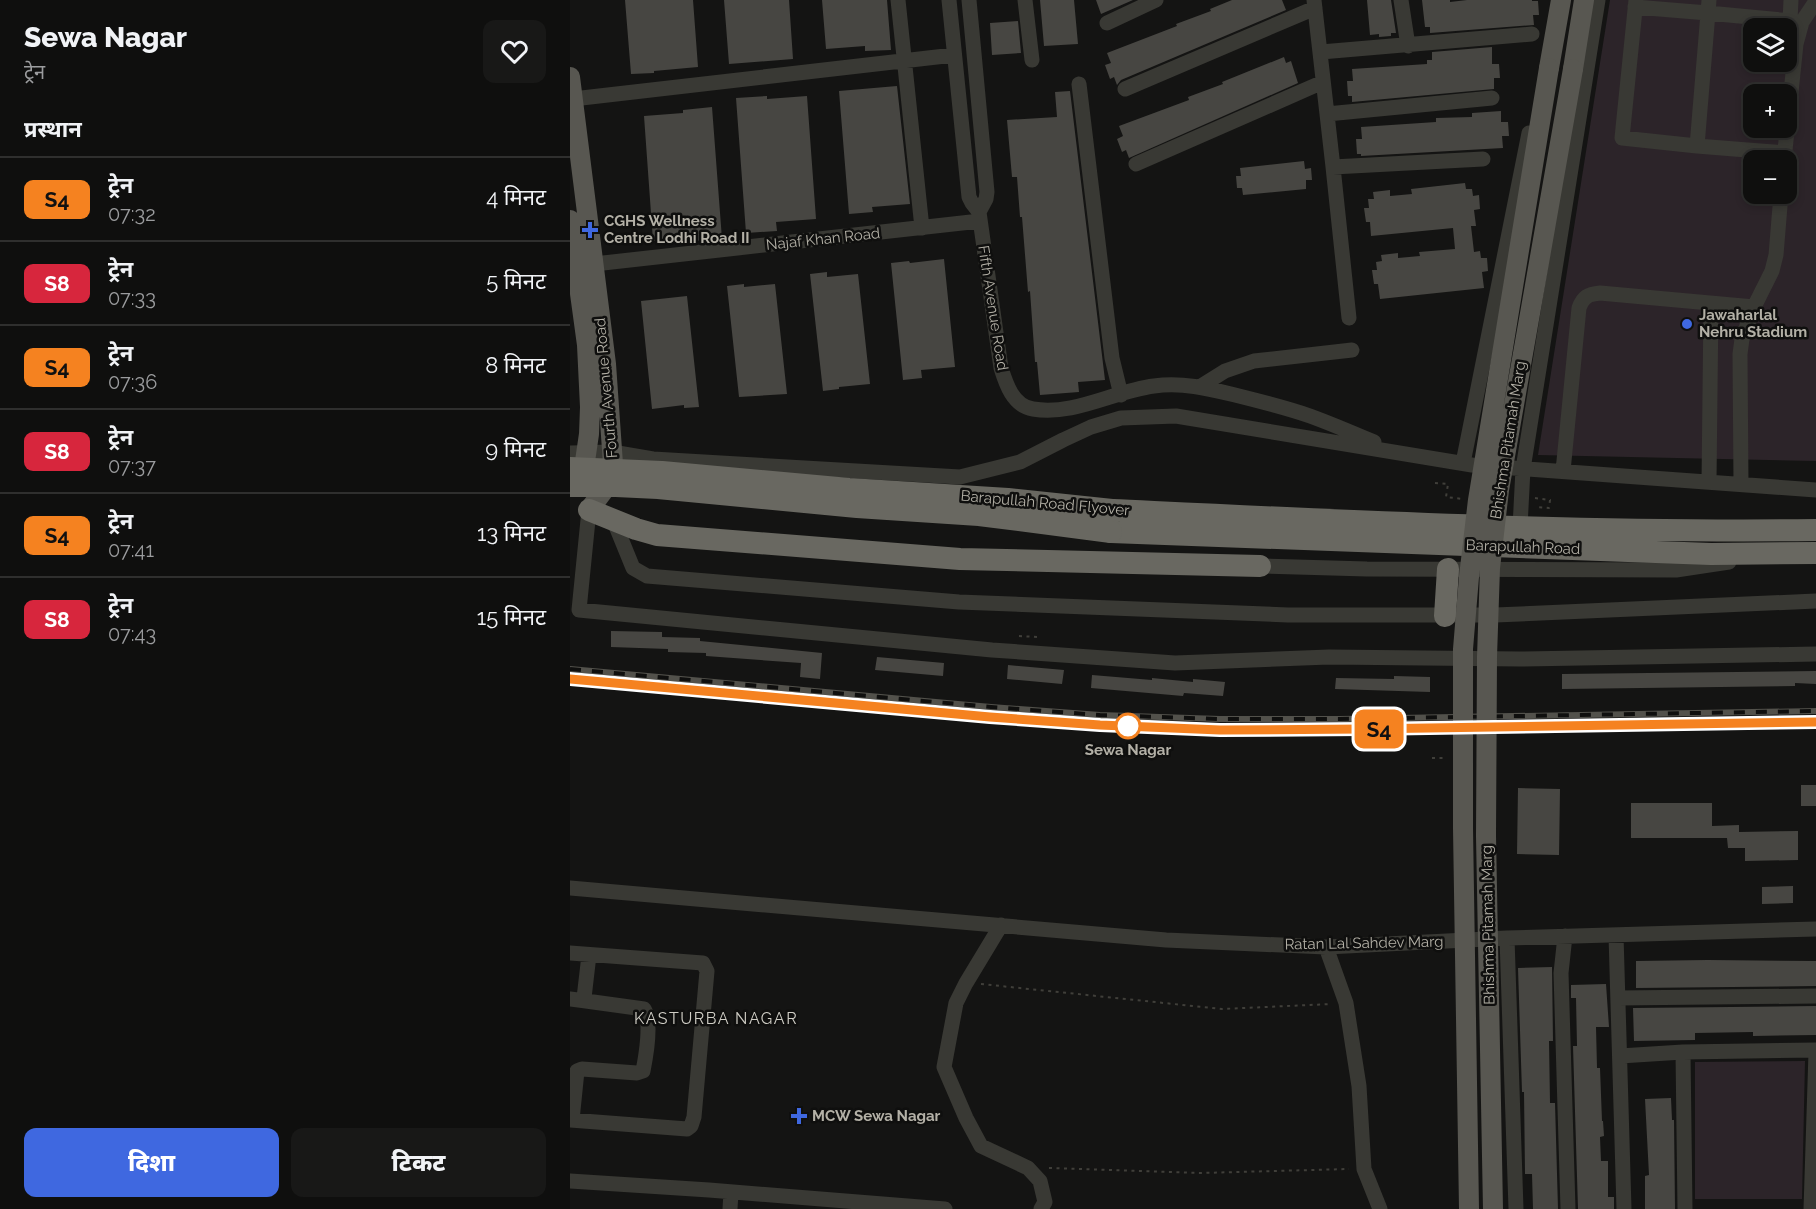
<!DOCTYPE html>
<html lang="hi">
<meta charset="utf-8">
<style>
body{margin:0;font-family:Raleway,"Noto Sans Devanagari",sans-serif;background:#181817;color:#f1f3f6;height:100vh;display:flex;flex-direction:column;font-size:22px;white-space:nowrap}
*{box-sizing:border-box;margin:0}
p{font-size:20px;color:#9b9c9e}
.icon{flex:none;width:33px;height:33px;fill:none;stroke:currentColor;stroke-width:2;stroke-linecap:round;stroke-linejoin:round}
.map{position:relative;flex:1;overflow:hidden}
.side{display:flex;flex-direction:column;background:#0f0f0e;width:570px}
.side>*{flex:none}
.badge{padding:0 12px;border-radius:9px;font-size:21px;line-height:39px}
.tools{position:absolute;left:1173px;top:18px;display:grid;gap:12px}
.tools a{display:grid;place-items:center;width:54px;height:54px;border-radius:12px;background:#0f0f0e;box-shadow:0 3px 9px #0003,0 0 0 2px #2f2f2e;font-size:30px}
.map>.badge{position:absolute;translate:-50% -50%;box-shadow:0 0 0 3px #fff}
h2{padding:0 24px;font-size:22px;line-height:54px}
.round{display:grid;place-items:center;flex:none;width:63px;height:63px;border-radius:12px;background:#181817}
.headline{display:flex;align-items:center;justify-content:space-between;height:102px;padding:0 24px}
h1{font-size:28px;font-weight:800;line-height:45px}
.cta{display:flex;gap:12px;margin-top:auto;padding:12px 24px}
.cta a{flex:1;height:69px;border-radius:12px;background:#3f68e0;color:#fff;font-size:24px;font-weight:800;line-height:69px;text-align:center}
.cta a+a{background:#181817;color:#f1f3f6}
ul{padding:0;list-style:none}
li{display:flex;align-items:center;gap:18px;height:84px;padding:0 24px;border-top:2px solid #2f2f2e}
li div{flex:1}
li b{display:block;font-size:22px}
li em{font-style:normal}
li .badge{min-width:66px;font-weight:700;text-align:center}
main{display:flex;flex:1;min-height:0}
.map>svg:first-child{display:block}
.green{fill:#2c2429;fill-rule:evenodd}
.building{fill:#474642}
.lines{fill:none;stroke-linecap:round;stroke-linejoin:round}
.path{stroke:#403f3a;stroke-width:2;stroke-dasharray:3 4.5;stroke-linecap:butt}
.minor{stroke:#393934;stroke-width:15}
.major{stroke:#585751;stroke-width:20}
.highway{stroke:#696861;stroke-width:22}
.rail-casing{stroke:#52514b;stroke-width:6}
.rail{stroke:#0f0f0e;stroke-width:4;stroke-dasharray:11;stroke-linecap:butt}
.major-bridge{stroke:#585751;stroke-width:20}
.highway-bridge{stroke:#696861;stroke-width:22}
.line-casing{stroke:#fff;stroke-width:14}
.line{stroke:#f58220;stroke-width:9}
.poi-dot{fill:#3f68e0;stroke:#0f0f0e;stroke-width:2}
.stop-dot{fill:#fff;stroke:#f58220;stroke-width:3}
.labels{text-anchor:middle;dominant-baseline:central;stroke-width:5;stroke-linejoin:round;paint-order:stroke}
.poi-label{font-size:15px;font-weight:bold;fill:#b3b0a6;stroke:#0f0f0e;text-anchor:start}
.street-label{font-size:15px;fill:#b3b0a6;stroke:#0f0f0e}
.stop-label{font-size:15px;font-weight:bold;fill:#b3b0a6;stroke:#0f0f0e}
.neighbourhood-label{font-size:16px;letter-spacing:1.5px;fill:#d0cec6;stroke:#0f0f0e}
</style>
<main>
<section class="side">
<div class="headline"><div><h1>Sewa Nagar</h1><p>ट्रेन</p></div><a class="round"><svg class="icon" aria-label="heart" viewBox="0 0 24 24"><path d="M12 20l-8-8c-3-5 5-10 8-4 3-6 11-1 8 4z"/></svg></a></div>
<h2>प्रस्थान</h2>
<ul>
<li><span class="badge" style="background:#f58220;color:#111">S4</span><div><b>ट्रेन</b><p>07:32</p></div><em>4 मिनट</em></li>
<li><span class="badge" style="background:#d7263d;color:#fff">S8</span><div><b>ट्रेन</b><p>07:33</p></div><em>5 मिनट</em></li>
<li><span class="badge" style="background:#f58220;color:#111">S4</span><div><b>ट्रेन</b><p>07:36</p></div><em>8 मिनट</em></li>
<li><span class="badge" style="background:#d7263d;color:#fff">S8</span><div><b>ट्रेन</b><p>07:37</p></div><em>9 मिनट</em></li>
<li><span class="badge" style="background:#f58220;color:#111">S4</span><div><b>ट्रेन</b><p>07:41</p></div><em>13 मिनट</em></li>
<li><span class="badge" style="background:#d7263d;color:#fff">S8</span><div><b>ट्रेन</b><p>07:43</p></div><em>15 मिनट</em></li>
</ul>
<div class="cta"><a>दिशा</a><a>टिकट</a></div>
</section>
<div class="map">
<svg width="1246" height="1209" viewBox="0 0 1246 1209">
<rect width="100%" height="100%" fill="#141413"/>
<path class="green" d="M1040,0H1246V461L968,455ZM1184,28H1216V62H1184ZM1184,94H1216V128H1184ZM1184,160H1216V194H1184Z
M1235,1061L1232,1199H1125V1062Z"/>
<path class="building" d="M55,0H123L128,67L84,71V73L61,74Z
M154,0H219L223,59L159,64Z
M252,0H317L321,50L295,51V46L256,49Z
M470,0H504L508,44L474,46Z
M526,0H563L531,14Z
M662,0H712L716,10L551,80L547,85L544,77L540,79L535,65L541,63L537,53L607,26L606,24L641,11L640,9Z
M797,0H821L826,33H821V36L809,37V34L800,35Z
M852,0H880V2L897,0H962V1H968L969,15H963L964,25L860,33V27H855Z
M448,21L451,53L422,55L420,23Z
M922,47V64H929L930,78H924V89L782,102V96H778L777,81H783L782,69L857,64V60H862V52Z
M714,57L716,63L721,61L728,83L559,158L556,150L552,152L547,139L553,136L549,126L619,100L618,97L653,84L652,82Z
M327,86L340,204L302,207L303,212L279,214L269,91Z
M500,91L535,380L508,382L509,392L470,395L467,362H465L460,291L458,292L452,217H450L447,177H442L437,120L487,117L485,92Z
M197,96V99L237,96L246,219L206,222L207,231L176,233L166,98Z
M142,107L152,239L123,241L122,238L83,241L74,116L113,113V110Z
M931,111V122H938L939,136H932L933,148L791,156V154H787L786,139H792L791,127L866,122V118L902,117V113Z
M734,161L735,169L741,168L742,180H736V189L673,195L672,188H667L666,176H671L670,168Z
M895,183L896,189H902L903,196L909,195L910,209L904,210L906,226H901L904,252L910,251L911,258H917L918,271L912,272L914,288L810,299L808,284H804L802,270H807L806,262L812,261L811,255L828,253V258L850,256L849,252L885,249L883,228L801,236L800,222H796L794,208H799L798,199H804L803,192L820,190V196L842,194L841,189Z
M374,259L385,367L351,370L352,378L333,380L321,263L339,261L340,263Z
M257,272V277L288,274L300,384L269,387V389L253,391L240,274Z
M174,284V287L205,284L217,394L169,397L157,286Z
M117,296L129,407L114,408V405L82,409L71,301Z
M41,631L92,632V637L130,638V641L252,653L250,679L230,677L231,663L136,656V653L98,652V649L41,647Z
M307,657L374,663L373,676L305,670Z
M438,665L494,670L492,684L437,679Z
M1246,671V684L1225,683V686L992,689V674Z
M522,675L582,680V678L623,682V679L655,682L653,696L614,693L613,696L521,688Z
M824,676L860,677V692L765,689L766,678L824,679Z
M1231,785H1246V806H1231Z
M948,788L990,789L989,855L947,854Z
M1061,803H1142V826L1169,825V832L1228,831V860L1175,861V848H1158L1157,838H1061Z
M1223,886V903L1192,904V887Z
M1138,960L1246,961V986L1066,988V961Z
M982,967L983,1041H979L980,1103H985L988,1209H963L962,1174H955L954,1092H952L948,968Z
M1036,984L1039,1027H1026L1027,1068H1030L1032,1121H1033L1034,1136L1030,1137L1031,1161H1038V1197H1044V1209H1008L1003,1046H1007L1006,998H1001V985Z
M1246,1006V1035L1183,1036V1032L1125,1033V1040L1064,1041L1063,1008Z
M1101,1098L1102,1120H1104L1105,1209H1075V1176L1079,1175L1075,1099Z"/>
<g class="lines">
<path class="path" d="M865,483L878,484L876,497L893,499
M965,498L980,500L979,508L965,507
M449,636L467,637
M862,758H876
M411,984L652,1009L761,1004
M479,1168L630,1173L779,1169"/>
<path class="minor" d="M328,0L352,228
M379,0L399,197L402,203L409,212L431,368C436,384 443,406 463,409C504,416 544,391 584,386C614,382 640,389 669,396C693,402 717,408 740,416C762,424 783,433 804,442
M399,0L417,192L416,199L409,212
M455,0L462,60
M744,0L763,167L779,318
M831,0L838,46
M1066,0L1052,138L1127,146
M1065,7L1138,13L1139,0
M1220,21L1221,0
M537,23L586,0
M751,52L962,34
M509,84L542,358L551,395
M555,89L745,8
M3,99L384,55
M757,114L922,98
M1215,153L1127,146L1138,13L1232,22
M1214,160L1226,44L1232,22L1246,1
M566,164L753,82
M763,167L913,159
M24,264L410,221
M631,386L655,371L684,361L782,350
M0,453L42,452L83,459L390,477L450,462L493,440L521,427L551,418L606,416L902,465L1246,490
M893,463L959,133
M993,471L1009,308C1013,297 1018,294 1030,293L1184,307
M1139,482L1141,304
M1171,484L1170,354L1172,339L1184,307L1202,271L1206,255L1211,194
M19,510L9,610L422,650L605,663L759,657L950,659L1246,654
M43,519L63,568L77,576L389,602L718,615H925L1246,601
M950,527L953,469L1028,0
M690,566L797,569L1106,570L1159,562
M0,888L596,940L756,947L937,938L1246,929
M431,925L396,983L386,1003L374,1067L396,1118L411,1146L458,1168L470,1181L475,1202L471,1209
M1046,935L1054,1209
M995,936L991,973L998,1209
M937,938L946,1209
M756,947L776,1003L789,1086L794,1169L810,1209
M0,953L133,963L137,971L124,1117L121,1126L117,1129L0,1120
M1048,998L1246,996
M0,999L16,1001
M1050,1056L1113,1052
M2,1120L7,1071L12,1069L67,1073L73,1071C76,1056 82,1021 74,1009L16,1001L14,998L19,955
M0,1181L139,1190L375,1209
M160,1209L161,1192
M1115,1209L1113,1052L1246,1050
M1241,1209L1246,1052"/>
<path class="major" d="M979,68L991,0
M1003,69L1014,0
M0,77L36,364L43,464L40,482L19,510
M0,220L17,345L20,407L19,434L13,475L14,484"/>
<path class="highway" d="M19,510L66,529L87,535L390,559L690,566
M542,510C776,521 1011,533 1246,530
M541,532L1141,554L1246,553
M875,616L878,569"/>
<g class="rail-casing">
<path id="rail" d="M0,669L421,707L530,715L650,719H770L1246,711
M0,679L420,717L530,725L650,730H771L1246,722"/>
</g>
<use href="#rail" class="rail"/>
<path class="major-bridge" d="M899,1209L893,828V649L899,577L908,500L979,68
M923,1209L916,836L917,657L920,568L929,490L1003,69"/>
<path class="highway-bridge" d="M0,468L92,472L279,489L438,499L542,510
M0,486H46L88,488L287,507L409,515L541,532"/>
</g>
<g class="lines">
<g class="line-casing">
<path id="line" d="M0,679L420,717L530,725L650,730L794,729L1246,722"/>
</g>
<use href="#line" class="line"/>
</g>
<g class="poi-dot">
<path d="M17 221h6v6h6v6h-6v6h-6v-6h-6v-6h6z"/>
<circle cx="1117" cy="324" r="6"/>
<path d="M226 1107h6v6h6v6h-6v6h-6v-6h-6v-6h6z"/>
</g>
<circle class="stop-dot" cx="558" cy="726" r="12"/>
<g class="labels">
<g class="poi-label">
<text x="34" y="221">CGHS Wellness<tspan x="34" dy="17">Centre Lodhi Road II</tspan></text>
<text x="1129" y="315">Jawaharlal<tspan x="1129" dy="17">Nehru Stadium</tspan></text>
<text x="242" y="1116">MCW Sewa Nagar</text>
</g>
<g class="street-label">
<text transform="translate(253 239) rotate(-6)">Najaf Khan Road</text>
<text transform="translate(423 308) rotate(81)">Fifth Avenue Road</text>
<text transform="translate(36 388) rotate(-95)">Fourth Avenue Road</text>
<text transform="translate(938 440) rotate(-81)">Bhishma Pitamah Marg</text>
<text transform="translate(475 503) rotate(5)">Barapullah Road Flyover</text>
<text transform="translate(953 547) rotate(2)">Barapullah Road</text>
<text transform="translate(918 925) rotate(-91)">Bhishma Pitamah Marg</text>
<text transform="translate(794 943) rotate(-1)">Ratan Lal Sahdev Marg</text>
</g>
<g class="stop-label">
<text x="558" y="750">Sewa Nagar</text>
</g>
<g class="neighbourhood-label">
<text x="146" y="1018">KASTURBA NAGAR</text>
</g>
</g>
</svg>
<div class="tools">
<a><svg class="icon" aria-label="layers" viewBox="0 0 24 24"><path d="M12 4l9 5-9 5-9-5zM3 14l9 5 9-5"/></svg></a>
<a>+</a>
<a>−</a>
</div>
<b class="badge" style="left:809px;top:729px;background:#f58220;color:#111">S4</b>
</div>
</main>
